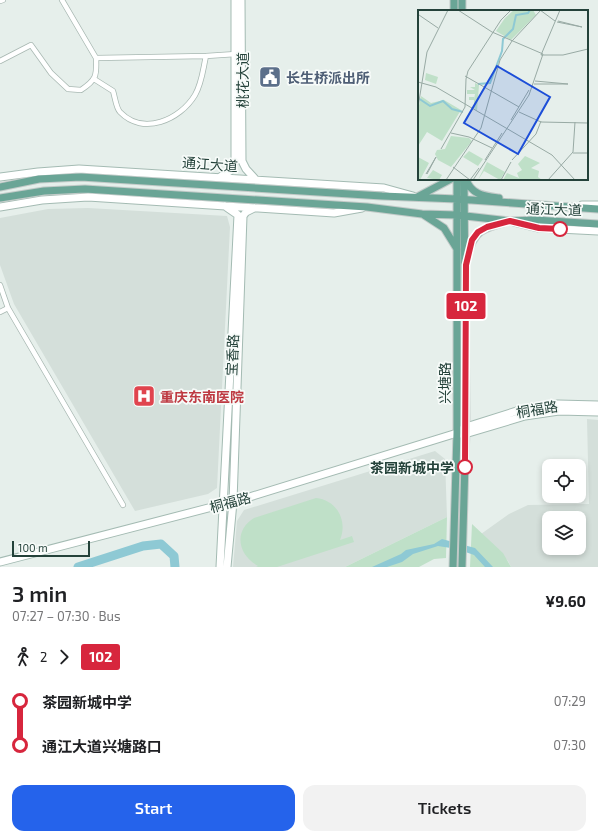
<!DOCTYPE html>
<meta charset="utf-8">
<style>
body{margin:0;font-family:"Exo 2","Noto Sans SC",sans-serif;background:#f2f2f2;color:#202124;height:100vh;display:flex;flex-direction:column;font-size:15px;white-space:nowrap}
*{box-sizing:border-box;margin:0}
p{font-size:13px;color:#757577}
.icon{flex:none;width:22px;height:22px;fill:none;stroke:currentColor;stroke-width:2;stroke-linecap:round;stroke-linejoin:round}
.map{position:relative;height:567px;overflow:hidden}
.panel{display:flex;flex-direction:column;background:#fff;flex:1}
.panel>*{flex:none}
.badge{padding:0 8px;border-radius:3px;font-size:14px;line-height:26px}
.fabs{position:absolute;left:542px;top:459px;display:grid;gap:8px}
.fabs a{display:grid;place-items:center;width:44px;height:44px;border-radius:8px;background:#fff;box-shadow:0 2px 6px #0003;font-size:20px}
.scale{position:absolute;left:12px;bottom:10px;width:78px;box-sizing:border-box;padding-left:4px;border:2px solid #24423a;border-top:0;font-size:11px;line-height:14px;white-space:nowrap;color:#24423a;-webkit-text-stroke:3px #f7fbf9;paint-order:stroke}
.map>.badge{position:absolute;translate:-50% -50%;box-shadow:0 0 0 2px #fff}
.legs{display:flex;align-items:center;gap:6px;height:44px;padding:0 12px;font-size:13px}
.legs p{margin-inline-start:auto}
.head{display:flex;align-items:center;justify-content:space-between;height:68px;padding:0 12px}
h1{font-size:22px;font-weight:600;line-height:30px}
.cta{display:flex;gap:8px;margin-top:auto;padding:8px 12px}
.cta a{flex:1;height:46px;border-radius:12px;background:#2563eb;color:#fff;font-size:16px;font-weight:600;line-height:46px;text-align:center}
.cta a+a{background:#f2f2f2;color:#202124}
ul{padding:0 12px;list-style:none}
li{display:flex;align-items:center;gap:14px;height:44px;font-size:15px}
li i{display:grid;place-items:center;width:6px;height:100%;margin:0 5px;background:currentColor}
li i::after{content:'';width:10px;height:10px;margin:-5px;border:3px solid;border-radius:50%;background:#fff}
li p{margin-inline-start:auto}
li:first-child i{background:linear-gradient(#0000 50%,currentColor 0)}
li:last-child i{background:linear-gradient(currentColor 50%,#0000 0)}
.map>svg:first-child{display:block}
.built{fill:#d4dfda;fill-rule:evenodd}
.green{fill:#bfe0c8}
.water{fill:#8ec9d4}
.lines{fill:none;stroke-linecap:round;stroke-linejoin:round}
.river{stroke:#8ec9d4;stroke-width:9}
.street-casing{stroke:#a8b8b2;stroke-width:6}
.secondary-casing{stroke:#a4bbb3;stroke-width:9}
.primary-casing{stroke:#c2cac8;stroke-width:9}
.street{stroke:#fff;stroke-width:4.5}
.secondary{stroke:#fff;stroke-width:7}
.primary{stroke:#6aa596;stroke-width:7}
.line-1-casing{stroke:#fff;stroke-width:9}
.line-1{stroke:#d7263d;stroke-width:6}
.stop-1-dot{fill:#fff;stroke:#d7263d;stroke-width:2}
.labels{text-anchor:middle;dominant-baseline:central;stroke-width:3.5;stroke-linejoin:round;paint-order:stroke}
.service-label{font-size:14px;font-weight:bold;fill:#4e5e75;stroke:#f7fbf9;text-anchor:start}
.street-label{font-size:14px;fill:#24423a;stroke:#f7fbf9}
.health-label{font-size:14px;font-weight:bold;fill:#be3a42;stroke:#f7fbf9;text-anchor:start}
.stop-label{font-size:14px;font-weight:bold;fill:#24423a;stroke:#f7fbf9;text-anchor:end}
.inset-river{fill:none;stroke:#8ec9d4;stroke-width:2}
.inset-road{fill:none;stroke:#98aaa4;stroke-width:1}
.view{fill:#1d4ed8;fill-opacity:0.15;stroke:#1d4ed8;stroke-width:2}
.inset-edge{fill:none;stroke:#24423a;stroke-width:2}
</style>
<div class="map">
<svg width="598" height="567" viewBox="0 0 598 567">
<rect width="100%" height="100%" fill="#e6efeb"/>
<path class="built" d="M88,208L227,216L230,227L217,488L208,494L135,511L14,304L0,265V218L48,209Z
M587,419L598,420V567H511L508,561L481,534L509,514L528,505L589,504ZM549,518H579V548H549Z
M435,451L445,459L447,517L345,567H233L237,521L244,510Z"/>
<path class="green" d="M316,498C337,500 348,521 340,540L352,536L354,542L277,567H256L258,566C238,555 233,531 254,518Z
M447,517L446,558L434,559L419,567H345Z
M472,524L503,553L511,567H470Z"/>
<path class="water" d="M442,539L475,548L493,567H485L474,555L457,549L438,546L413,554L402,562L387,567H372L401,554L406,550L434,544Z"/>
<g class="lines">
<path class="river" d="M78,567L143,546L161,544L174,556L175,567"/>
<g class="street-casing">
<path id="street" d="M62,0L96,58L206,56L236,54
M0,1L3,0
M0,61L31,45L51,73L68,89L81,90C96,80 97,76 96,58
M94,79L113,91C115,97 116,108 120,112C143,136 180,120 195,95C202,83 203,69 206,56
M0,285L8,308L123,505
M0,312L8,308"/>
</g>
<g class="secondary-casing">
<path id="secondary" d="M241,0L242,161L246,169L256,180
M0,177L38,172L79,169L384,188L413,196
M220,177L230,171L235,160V0
M582,205H598
M0,207L42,200L88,197L334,213L362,208
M514,222L539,228L598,231
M461,434H465L525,416L559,411L598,412
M0,562L243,499L457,433L466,427L523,409L558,404L598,405
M220,567L238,215L225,206
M227,567L233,502L243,216L246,212L254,208"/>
</g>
<g class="primary-casing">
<path id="primary" d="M454,0V11
M462,0V11
M466,179C471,195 485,196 499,198
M0,187L39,179L81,177L382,196L457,199L598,209
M419,196L451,179
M0,198L44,191L85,189L367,207L422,214L457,215L510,221L535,220L598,224
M424,215L444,228L457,249
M468,254C474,230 484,228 506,222
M453,567L457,433V179
M462,567L466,427L464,179"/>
</g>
<use href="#street" class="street"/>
<use href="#secondary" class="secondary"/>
<use href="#primary" class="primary"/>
</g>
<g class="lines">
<g class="line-1-casing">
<path id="line-1" d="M465,467L466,265L472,240L478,232L487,227L510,221L539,228L560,229"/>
</g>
<use href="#line-1" class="line-1"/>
</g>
<defs>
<g id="civic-square" transform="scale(1.15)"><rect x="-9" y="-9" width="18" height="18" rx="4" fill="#5c6f8a" stroke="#f7fbf9"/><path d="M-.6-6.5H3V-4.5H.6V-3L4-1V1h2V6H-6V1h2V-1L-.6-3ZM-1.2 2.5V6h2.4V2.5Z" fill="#fff"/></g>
<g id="hospital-square" transform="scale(1.15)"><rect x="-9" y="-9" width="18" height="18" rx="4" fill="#e0444e" stroke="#f7fbf9"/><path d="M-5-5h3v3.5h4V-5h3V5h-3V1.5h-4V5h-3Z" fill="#fff"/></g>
</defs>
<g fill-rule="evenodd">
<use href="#civic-square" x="270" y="77"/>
<use href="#hospital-square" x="144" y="396"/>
</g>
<g class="stop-1-dot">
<circle cx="560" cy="229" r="7"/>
<circle cx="465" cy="467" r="7"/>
</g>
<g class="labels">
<g class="service-label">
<text x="286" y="77">长生桥派出所</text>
</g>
<g class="street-label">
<text transform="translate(242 80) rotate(-90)">桃花大道</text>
<text transform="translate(210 164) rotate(4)">通江大道</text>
<text transform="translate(554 209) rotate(2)">通江大道</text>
<text transform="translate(232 355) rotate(-87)">宝香路</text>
<text transform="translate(444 383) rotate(-90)">兴塘路</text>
<text transform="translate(537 409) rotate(-9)">桐福路</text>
<text transform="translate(230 502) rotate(-15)">桐福路</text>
</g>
<g class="health-label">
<text x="160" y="396">重庆东南医院</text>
</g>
<g class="stop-label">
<text x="454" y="467">茶园新城中学</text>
</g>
</g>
<g transform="translate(418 10)">
<rect width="170" height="170" fill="#e6efeb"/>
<path d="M96,0H115L118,5L93,30L78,21L87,8ZM8,63L20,67L18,74L7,70ZM57,73L61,75L59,101L56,98V90H51V87H56V89L57,84H49V80H57L52,77H57ZM3,86L13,93L26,90L43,100L24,131L9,122L0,136V100ZM33,126L51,128L54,131L33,157L20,150L17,144L19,140L27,139ZM51,141L65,149L60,156L45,147ZM107,146L122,153L113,158L121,161L120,167L124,170H85L89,163L101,168L99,163L104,160L100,154ZM0,147L11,153L2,170H0ZM69,152L87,162L82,170L66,161L60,170ZM15,160L24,165L21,170L9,168Z" fill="#bfe0c8"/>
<path class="inset-river" d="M60,74L72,73L84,41L85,29L95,19L98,5L110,3L112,0M0,88L12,96L25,91L34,99L45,102"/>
<path class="inset-road" d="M40,0L74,22L125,44L111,85L55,170M122,0L137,11M142,0L123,45H145L170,39M1,5L20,18M139,12L164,17L140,11M47,66L101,97M0,72L18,77L134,145L157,170M116,74H150L117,71M0,97L9,42L30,0M101,102L123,112L170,113M93,110L111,80M33,123L51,127L74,138M23,139L47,97L48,69L50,61L83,10L93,0M155,143H170M67,150L84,123M94,150L118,124L123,111M35,157L52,170L61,158M8,164L18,147L9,164M28,170L63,118L82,50L94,31L123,0M83,170L93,152M130,170L155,142L157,112"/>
<path class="view" d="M79,56L132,87L100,144L46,113Z"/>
<rect width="170" height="170" class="inset-edge"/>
</g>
</svg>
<div class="fabs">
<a><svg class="icon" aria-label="locate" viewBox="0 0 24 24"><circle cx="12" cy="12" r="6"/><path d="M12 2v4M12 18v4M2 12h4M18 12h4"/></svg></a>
<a><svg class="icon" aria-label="layers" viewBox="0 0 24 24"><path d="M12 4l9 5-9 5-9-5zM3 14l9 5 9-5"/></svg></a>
</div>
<div class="scale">100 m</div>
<b class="badge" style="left:466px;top:306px;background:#d7263d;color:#fff">102</b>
</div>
<section class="panel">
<div class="head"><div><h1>3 min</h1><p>07:27 – 07:30 · Bus</p></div><b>¥9.60</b></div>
<div class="legs"><svg class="icon" aria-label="walk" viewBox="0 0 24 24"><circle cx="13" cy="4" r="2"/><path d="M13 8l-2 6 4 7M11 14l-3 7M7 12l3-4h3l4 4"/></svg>2<svg class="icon" aria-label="forward" viewBox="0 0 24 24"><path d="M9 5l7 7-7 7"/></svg><b class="badge" style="background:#d7263d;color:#fff">102</b></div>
<ul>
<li><i style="color:#d7263d"></i><b>茶园新城中学</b><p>07:29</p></li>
<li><i style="color:#d7263d"></i><b>通江大道兴塘路口</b><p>07:30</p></li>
</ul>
<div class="cta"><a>Start</a><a>Tickets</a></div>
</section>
